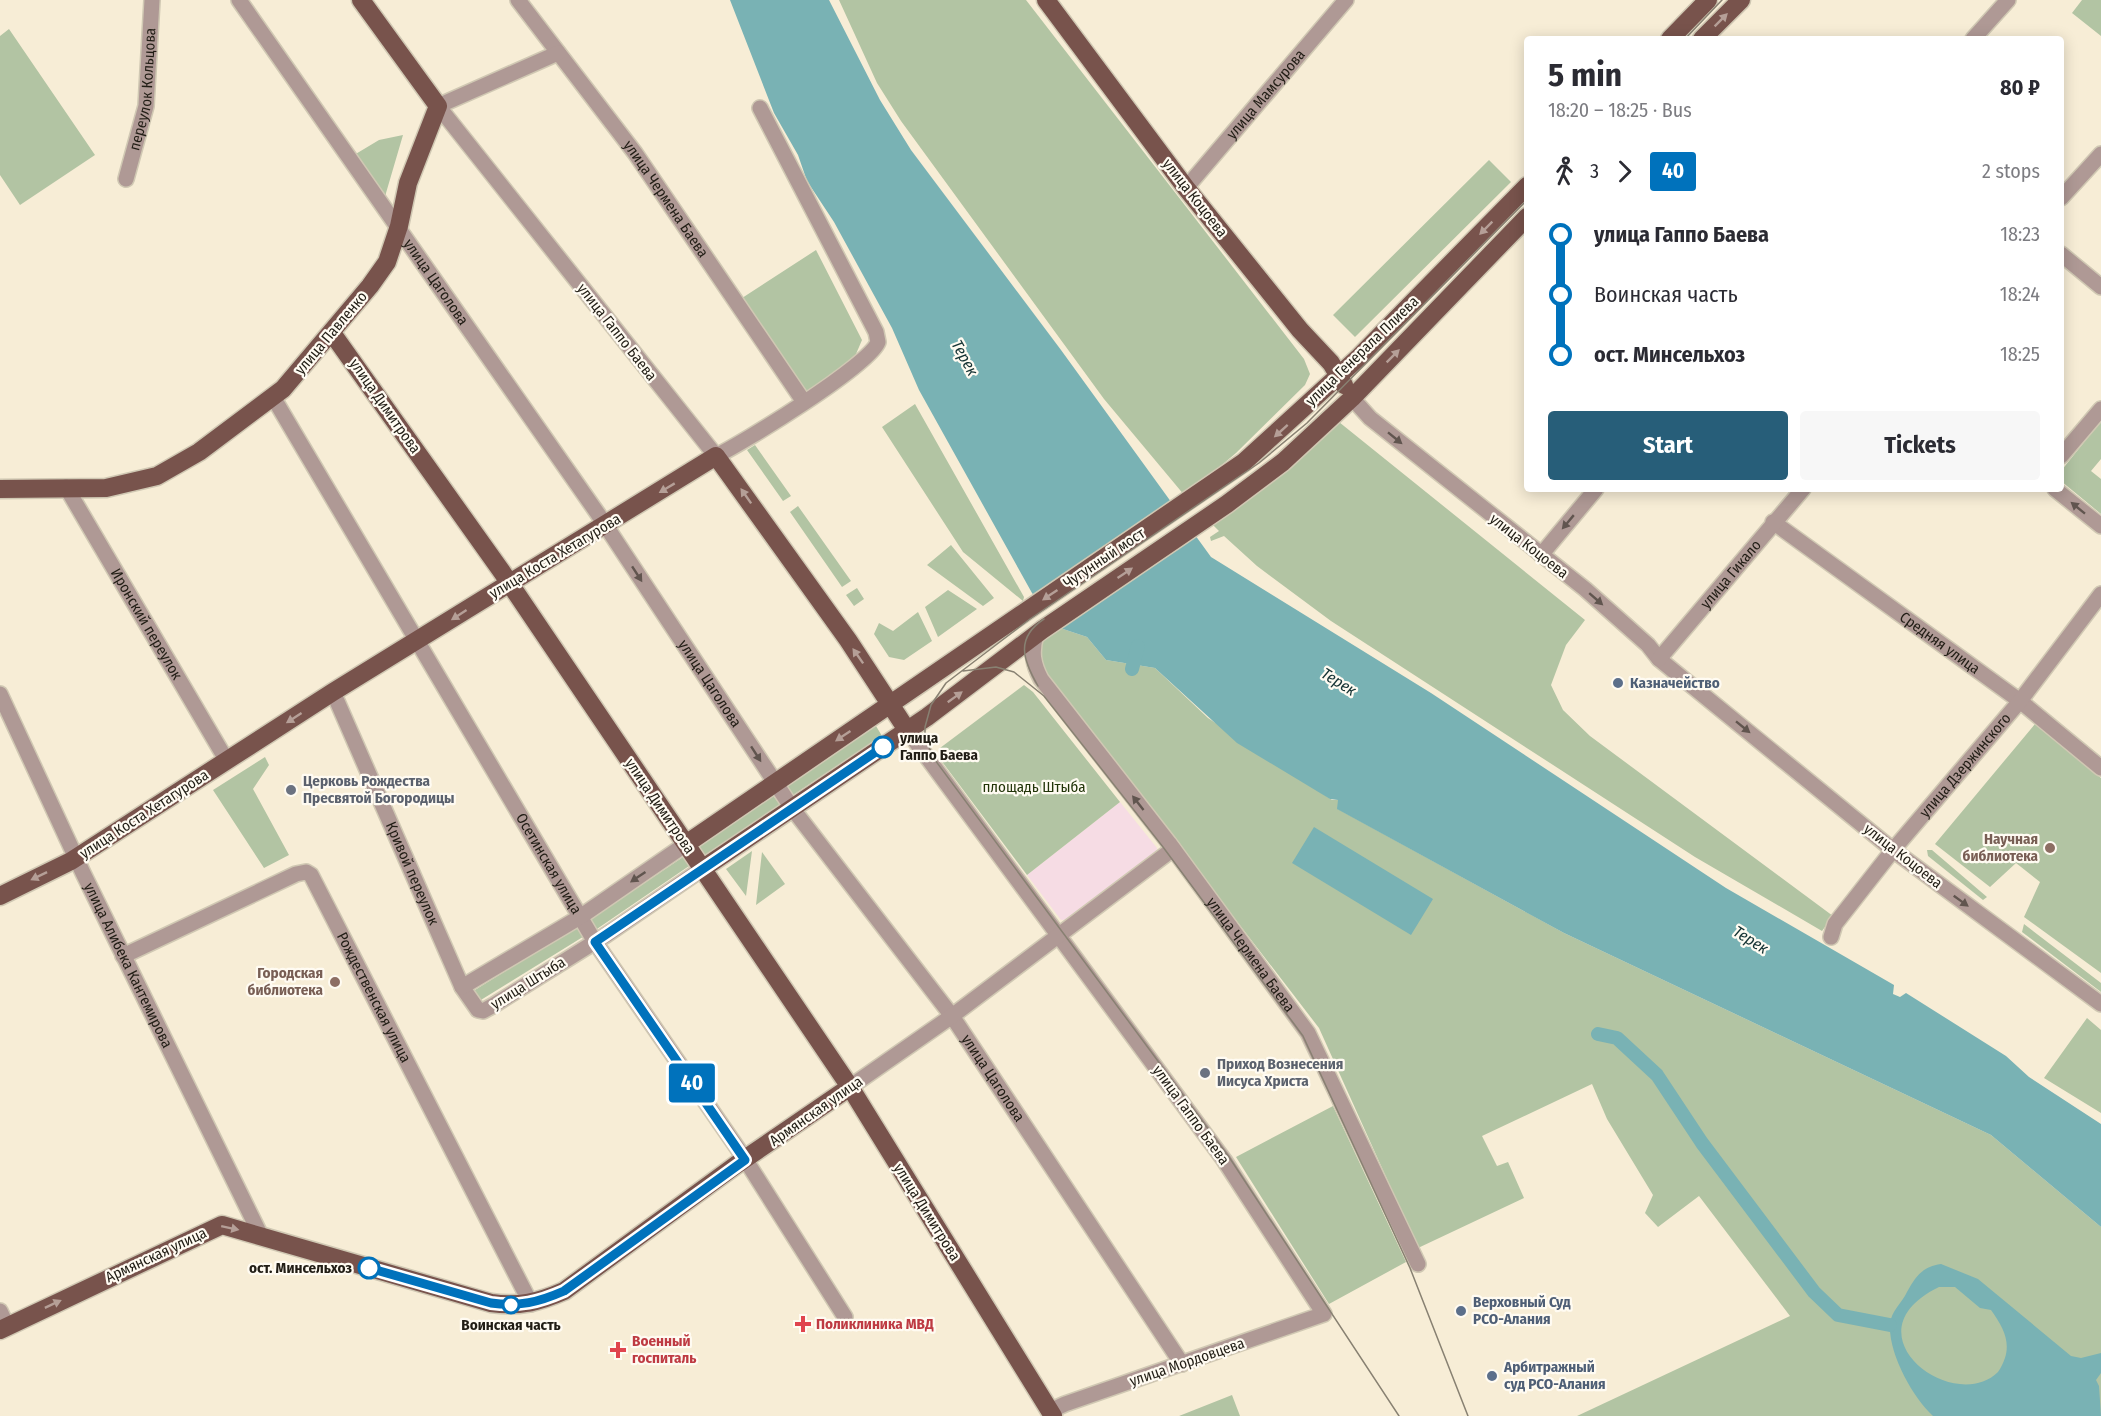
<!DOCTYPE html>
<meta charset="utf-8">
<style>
body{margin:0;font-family:"Fira Sans Condensed",sans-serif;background:#f7f7f7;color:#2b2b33;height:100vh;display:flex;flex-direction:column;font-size:22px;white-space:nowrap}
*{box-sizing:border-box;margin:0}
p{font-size:20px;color:#7c7c81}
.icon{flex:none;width:33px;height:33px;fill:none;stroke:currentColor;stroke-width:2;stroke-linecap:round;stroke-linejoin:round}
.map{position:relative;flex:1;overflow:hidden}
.panel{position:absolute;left:1524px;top:36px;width:540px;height:456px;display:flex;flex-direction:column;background:#fff;border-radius:6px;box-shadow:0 3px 15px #0003}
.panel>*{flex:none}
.badge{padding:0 12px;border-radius:4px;font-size:21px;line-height:39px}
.map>.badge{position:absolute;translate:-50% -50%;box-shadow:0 0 0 3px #fff}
.legs{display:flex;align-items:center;gap:9px;height:66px;padding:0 24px;font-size:20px}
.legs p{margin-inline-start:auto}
.summary{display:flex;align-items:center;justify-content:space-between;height:102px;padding:0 24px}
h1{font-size:33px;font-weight:700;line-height:45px}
.button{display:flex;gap:12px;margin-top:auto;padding:12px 24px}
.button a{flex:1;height:69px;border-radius:6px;background:#275e79;color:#fff;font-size:24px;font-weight:700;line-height:69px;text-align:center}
.button a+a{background:#f7f7f7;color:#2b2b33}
ul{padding:0 24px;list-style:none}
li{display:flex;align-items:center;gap:21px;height:60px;font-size:22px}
li i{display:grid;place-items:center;width:9px;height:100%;margin:0 8px;background:currentColor}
li i::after{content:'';width:15px;height:15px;margin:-8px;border:4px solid;border-radius:50%;background:#fff}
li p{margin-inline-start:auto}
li:first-child i{background:linear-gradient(#0000 50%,currentColor 0)}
li:last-child i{background:linear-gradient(currentColor 50%,#0000 0)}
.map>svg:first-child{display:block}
.commercial{fill:#f6dce4}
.green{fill:#b2c4a3}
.water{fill:#79b2b4;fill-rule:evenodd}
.pier{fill:#f7edd6}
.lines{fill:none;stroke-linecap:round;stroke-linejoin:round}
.canal{stroke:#79b2b4;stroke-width:14}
.minor-casing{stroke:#d0c8b3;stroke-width:18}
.major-casing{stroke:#d0c8b3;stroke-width:21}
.minor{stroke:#af9995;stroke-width:15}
.major{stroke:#78534c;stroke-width:18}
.tram{stroke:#888172;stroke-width:1.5}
.oneway{fill:#b59f97}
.oneway2{fill:#61554f}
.line-1-casing{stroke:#fff;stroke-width:14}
.line-1{stroke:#0072bc;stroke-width:9}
.service-dot{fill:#5c6f8a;stroke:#fffbf2;stroke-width:2}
.stop-1-dot{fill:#fff;stroke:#0072bc;stroke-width:3}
.worship-dot{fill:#6b7280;stroke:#fffbf2;stroke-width:2}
.education-dot{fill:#8d6e63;stroke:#fffbf2;stroke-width:2}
.health-dot{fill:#e0444e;stroke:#fffbf2;stroke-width:2}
.labels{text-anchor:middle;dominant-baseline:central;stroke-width:4.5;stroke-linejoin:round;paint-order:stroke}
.street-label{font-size:15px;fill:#211d15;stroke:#fffbf2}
.service-label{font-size:15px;font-weight:bold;fill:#4e5e75;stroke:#fffbf2;text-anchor:start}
.stop-label{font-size:15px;font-weight:bold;fill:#211d15;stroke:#fffbf2;text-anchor:start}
.worship-label{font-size:15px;font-weight:bold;fill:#5b616d;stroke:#fffbf2;text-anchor:start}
.park-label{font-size:15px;fill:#213408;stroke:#fffbf2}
.education-label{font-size:15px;font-weight:bold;fill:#785e54;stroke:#fffbf2;text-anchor:end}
.health-label{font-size:15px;font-weight:bold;fill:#be3a42;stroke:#fffbf2;text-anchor:start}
.water-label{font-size:16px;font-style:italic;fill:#143233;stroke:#fffbf2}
</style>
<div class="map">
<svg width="2101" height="1416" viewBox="0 0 2101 1416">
<rect width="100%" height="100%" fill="#f7edd6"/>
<path class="commercial" d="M1120,802L1157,848L1156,858L1072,919L1061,920L1027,875Z"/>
<path class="green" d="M839,0H1026L1304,359L1310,374L1305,385L1236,453L1185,496L1104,399L901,121L877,83Z
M2082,0H2101V36L2072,13Z
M9,29L95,155L20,205L0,175V36Z
M403,135L386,193L385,207L354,155L379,140Z
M1489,160L1511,182L1355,337L1333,315Z
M816,250L862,340L853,361L805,395L739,300Z
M915,404L1024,597L1023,601L963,552L882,427Z
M2101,421V459L2091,471L2101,479V514L2061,481V471Z
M1339,422L1585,620L1566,645L1551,685L1563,710L1590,736L1833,916L1822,931L1695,857L1331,621L1257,566L1224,536L1211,541L1210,537L1219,531L1210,522L1265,488Z
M755,445L791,496L783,501L747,450Z
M798,506L851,581L842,587L790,512Z
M951,545L994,598L983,606L927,565Z
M857,588L864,599L854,606L846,595Z
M948,590L977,609L938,637L925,607Z
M918,612L932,641L904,660L889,657L874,634L879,623L893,631Z
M1060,628L1087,637L1106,660L1155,668L1208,718L1332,800H1338V809L1564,933L1991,1135L2101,1227V1416H1577L1790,1316L1699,1196L1658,1227L1645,1213L1653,1195L1607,1119L1592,1084L1482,1136L1497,1166L1508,1162L1524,1198L1418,1248L1319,1028L1051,680L1041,663L1038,643Z
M1024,685L1033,692L1120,802L1027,875L940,759V748Z
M2035,724L2101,778V973L2024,917L2040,882L2016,863L1990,887L1935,844Z
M876,726L882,736L790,797L783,788Z
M265,757L269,765L253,789L289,855L264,868L213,790Z
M772,794L780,805L699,859L691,849Z
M1927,850H1932L1987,897L1983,900L1928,856Z
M752,851L746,896L726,869Z
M762,852L785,884L756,905Z
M683,857L689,866L594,931L588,921Z
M2024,924L2101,983V992L2022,932Z
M580,925L586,935L476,1003L470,993Z
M2087,1018L2101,1030V1113L2044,1078Z
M1333,1106L1406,1262L1329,1304L1236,1157Z
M1232,1395L1240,1416H1179Z"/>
<path class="water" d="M730,0H829L880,100L911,150L1061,350L1211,557L1431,693L1726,888L1894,985L1893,994L1900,997L1906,993L2006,1056L2029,1077L2101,1124V1227L1991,1135L1564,933L1337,809L1338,800L1330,799L1237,743L1155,668L1106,660L1087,637L1060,628L1032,593L919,390L892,328L834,222L807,181L798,155L774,113Z
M1314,827L1433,899L1411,935L1292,863Z
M1941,1264L1978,1279L2071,1356L2081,1358L2101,1353V1373L2096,1380L2099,1386L2101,1416H1933C1913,1398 1888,1353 1890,1324C1891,1311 1902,1303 1907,1292C1916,1276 1922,1267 1941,1264ZM1939,1287H1955L1980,1308L1991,1310C2006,1331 2014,1348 1998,1372C1953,1416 1844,1333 1939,1287Z"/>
<path class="pier" d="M1174,502L1197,534L1057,629L1031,597Z"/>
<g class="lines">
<path class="canal" d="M1132,669L1138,646
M1598,1034L1617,1038L1657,1075L1702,1143L1814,1292L1838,1315L1890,1325"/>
<g class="minor-casing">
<g id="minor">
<path id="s1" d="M239,0L598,514L792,808L952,1016L1182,1364"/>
<path id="s2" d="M518,0L635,153L804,402"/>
<path d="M1973,39L2008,0"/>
<path d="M558,53L438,106L716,456C743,443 870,365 878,342L876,332L760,108"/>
<path id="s3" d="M126,179L146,106L152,0"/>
<path id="s4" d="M1186,188L1346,0"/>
<path d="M2061,198L2101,154"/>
<path d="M2061,254L2101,287"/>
<path id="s5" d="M273,397L595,942L745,1159L845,1317"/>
<path d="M1352,398L1370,418L1585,589L1648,645L1659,659L1893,850L2101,1004"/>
<path d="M2061,456L2101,409"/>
<path id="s6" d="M66,487L227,761"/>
<path d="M2055,489L2101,526"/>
<path id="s7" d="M1773,522L2020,701L2101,768"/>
<path d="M1541,555L1596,489"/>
<path id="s8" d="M1036,635C1031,652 1033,664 1041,679L1169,843L1308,1033L1418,1264"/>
<path id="s9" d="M1659,659L1803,489"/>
<path id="s10" d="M333,692L462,987L478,1010L483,1011L494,1005L606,935L702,869"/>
<path id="s11" d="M0,694L83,873L261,1236"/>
<path d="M907,730L1224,1160L1324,1314L1065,1404L1050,1411"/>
<path id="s12" d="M1831,937L1835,924L1893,850L2020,701L2101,594"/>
<path id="s13" d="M123,956L296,874L306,872L311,875L531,1304"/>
<path d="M462,987L580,917L686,844"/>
<path d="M850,1087L952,1016L1173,849"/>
<path d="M0,1311L7,1326"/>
</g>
</g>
<g class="major-casing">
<path id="major" d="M1046,0L1186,188L1300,330L1331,363L1344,385
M1670,39L1708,0
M1702,39L1741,0
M332,333L502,572L850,1087L1053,1416
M0,489L106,488L157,476L199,452L283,389L370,286L387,262L399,226L408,183L438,106L361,0
M686,844L1244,462L1358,358L1527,186
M702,869L927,717L1042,630L1227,504L1283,462L1352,398L1527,217
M0,896L71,861L333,692L716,456L848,640L907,730
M0,1330L222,1225L491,1303C519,1307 539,1302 564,1291L736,1165L850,1087"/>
</g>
<use href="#minor" class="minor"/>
<use href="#major" class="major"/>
<path class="tram" d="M1685,39L1722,0
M963,671L996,667L1014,672L1044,696L1163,847L1303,1036L1410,1268L1468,1416
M1038,686C1023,660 1015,638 1044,619
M1399,1416L1229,1157L935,760L925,739V727L931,705L946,683L1030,619L1259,463L1307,423L1527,200"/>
</g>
<defs><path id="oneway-solid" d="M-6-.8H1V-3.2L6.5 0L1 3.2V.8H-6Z" transform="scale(1.5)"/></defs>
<g class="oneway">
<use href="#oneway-solid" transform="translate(1721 20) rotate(-45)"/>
<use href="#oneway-solid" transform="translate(1486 228) rotate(135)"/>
<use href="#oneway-solid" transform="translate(1393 356) rotate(-45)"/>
<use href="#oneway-solid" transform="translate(1281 431) rotate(138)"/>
<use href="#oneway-solid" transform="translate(667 488) rotate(149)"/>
<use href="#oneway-solid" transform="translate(746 496) rotate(-125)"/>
<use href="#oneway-solid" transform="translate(1125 573) rotate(-34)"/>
<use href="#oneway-solid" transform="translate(1050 595) rotate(146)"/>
<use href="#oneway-solid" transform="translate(459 615) rotate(147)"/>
<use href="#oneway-solid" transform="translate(858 656) rotate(-125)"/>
<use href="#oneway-solid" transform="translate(955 697) rotate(-36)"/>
<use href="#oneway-solid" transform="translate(294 718) rotate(147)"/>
<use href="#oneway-solid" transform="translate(843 736) rotate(146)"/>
<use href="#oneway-solid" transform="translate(39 876) rotate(154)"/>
<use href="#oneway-solid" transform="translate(230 1228) rotate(12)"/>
<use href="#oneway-solid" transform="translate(53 1304) rotate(-25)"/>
</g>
<g class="oneway2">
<use href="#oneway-solid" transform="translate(1395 438) rotate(39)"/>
<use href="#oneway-solid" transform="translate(2078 508) rotate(-141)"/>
<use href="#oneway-solid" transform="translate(1568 522) rotate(130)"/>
<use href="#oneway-solid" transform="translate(637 574) rotate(57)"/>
<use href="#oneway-solid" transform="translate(1596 599) rotate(41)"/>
<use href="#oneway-solid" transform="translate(1743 727) rotate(39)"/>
<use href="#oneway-solid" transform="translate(756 754) rotate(57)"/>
<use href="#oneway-solid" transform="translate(1138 803) rotate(-128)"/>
<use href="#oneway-solid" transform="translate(638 877) rotate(146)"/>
<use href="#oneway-solid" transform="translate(1961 901) rotate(36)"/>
</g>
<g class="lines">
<g class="line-1-casing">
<path id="line-1" d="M369,1268L491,1303C519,1307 539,1302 564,1291L745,1160L595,942L883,747"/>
</g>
<use href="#line-1" class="line-1"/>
</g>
<g class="service-dot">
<circle cx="1618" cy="683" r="6"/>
<circle cx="1461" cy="1311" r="6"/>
<circle cx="1492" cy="1376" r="6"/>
</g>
<g class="stop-1-dot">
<circle cx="883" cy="747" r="10"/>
<circle cx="369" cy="1268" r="10"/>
<circle cx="511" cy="1305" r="8"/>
</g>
<g class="worship-dot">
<circle cx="291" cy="790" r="6"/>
<circle cx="1205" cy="1073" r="6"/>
</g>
<g class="education-dot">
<circle cx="2050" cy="848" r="6"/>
<circle cx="335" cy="982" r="6"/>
</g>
<g class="health-dot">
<path d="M800 1315h6v6h6v6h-6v6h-6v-6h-6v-6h6z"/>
<path d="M615 1341h6v6h6v6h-6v6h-6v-6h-6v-6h6z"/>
</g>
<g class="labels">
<g class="street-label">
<text stroke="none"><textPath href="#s3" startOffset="92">переулок Кольцова</textPath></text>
<text stroke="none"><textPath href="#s4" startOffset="123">улица Мамсурова</textPath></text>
<text transform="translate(1195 198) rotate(52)">улица Коцоева</text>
<text stroke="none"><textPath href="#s2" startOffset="248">улица Чермена Баева</textPath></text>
<text stroke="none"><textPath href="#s1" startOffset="344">улица Цаголова</textPath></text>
<text transform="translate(617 332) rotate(52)">улица Гаппо Баева</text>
<text transform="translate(331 333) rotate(-50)">улица Павленко</text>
<text transform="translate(1362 351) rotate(-44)">улица Генерала Плиева</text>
<text transform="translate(385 406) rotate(55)">улица Димитрова</text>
<text transform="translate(1529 546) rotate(38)">улица Коцоева</text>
<text transform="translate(555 556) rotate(-31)">улица Коста Хетагурова</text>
<text transform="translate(1104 558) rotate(-34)">Чугунный мост</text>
<text stroke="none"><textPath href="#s9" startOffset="111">улица Гикало</textPath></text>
<text stroke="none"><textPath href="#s6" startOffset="159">Иронский переулок</textPath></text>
<text stroke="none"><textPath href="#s7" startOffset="206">Средняя улица</textPath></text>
<text stroke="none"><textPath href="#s1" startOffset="830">улица Цаголова</textPath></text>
<text stroke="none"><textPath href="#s12" startOffset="219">улица Дзержинского</textPath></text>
<text transform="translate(660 806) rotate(56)">улица Димитрова</text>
<text transform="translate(144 814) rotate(-33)">улица Коста Хетагурова</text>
<text transform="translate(1903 856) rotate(38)">улица Коцоева</text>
<text stroke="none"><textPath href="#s5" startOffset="542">Осетинская улица</textPath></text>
<text stroke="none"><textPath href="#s10" startOffset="198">Кривой переулок</textPath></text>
<text stroke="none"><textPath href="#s8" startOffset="392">улица Чермена Баева</textPath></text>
<text stroke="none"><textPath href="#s11" startOffset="300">улица Алибека Кантемирова</textPath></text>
<text transform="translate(528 983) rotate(-32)">улица Штыба</text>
<text stroke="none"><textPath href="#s13" startOffset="345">Рождественская улица</textPath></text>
<text stroke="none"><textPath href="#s1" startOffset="1316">улица Цаголова</textPath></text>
<text transform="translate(816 1111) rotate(-35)">Армянская улица</text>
<text transform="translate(1191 1115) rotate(54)">улица Гаппо Баева</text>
<text transform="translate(927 1212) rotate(58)">улица Димитрова</text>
<text transform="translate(156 1255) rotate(-25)">Армянская улица</text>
<text transform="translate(1187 1362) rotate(-19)">улица Мордовцева</text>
</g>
<g class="service-label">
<text x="1630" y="683">Казначейство</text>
<text x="1473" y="1302">Верховный Суд<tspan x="1473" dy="17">РСО-Алания</tspan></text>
<text x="1504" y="1367">Арбитражный<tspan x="1504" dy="17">суд РСО-Алания</tspan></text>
</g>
<g class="stop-label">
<text x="900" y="738">улица<tspan x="900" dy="17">Гаппо Баева</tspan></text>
<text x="352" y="1268" text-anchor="end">ост. Минсельхоз</text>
<text x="511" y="1325" text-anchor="middle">Воинская часть</text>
</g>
<g class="worship-label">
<text x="303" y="781">Церковь Рождества<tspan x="303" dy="17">Пресвятой Богородицы</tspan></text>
<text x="1217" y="1064">Приход Вознесения<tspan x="1217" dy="17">Иисуса Христа</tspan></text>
</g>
<g class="park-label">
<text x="1034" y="787">площадь Штыба</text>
</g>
<g class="education-label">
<text x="2038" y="839">Научная<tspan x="2038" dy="17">библиотека</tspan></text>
<text x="323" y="973">Городская<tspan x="323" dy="17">библиотека</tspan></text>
</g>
<g class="health-label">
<text x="816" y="1324">Поликлиника МВД</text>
<text x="632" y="1341">Военный<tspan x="632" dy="17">госпиталь</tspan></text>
</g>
<g class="water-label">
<text transform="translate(965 358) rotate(61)">Терек</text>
<text transform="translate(1339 682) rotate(32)">Терек</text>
<text transform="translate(1751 940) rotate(32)">Терек</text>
</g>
</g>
</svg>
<b class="badge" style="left:692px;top:1083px;background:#0072bc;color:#fff">40</b>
<section class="panel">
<div class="summary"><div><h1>5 min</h1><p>18:20 – 18:25 · Bus</p></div><b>80 ₽</b></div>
<div class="legs"><svg class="icon" aria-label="walk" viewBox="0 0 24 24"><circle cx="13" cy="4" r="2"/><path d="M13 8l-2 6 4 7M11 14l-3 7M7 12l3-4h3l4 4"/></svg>3<svg class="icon" aria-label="forward" viewBox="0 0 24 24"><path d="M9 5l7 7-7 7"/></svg><b class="badge" style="background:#0072bc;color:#fff">40</b><p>2 stops</p></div>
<ul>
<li><i style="color:#0072bc"></i><b>улица Гаппо Баева</b><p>18:23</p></li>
<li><i style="color:#0072bc"></i><span>Воинская часть</span><p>18:24</p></li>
<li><i style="color:#0072bc"></i><b>ост. Минсельхоз</b><p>18:25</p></li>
</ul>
<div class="button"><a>Start</a><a>Tickets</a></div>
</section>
</div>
